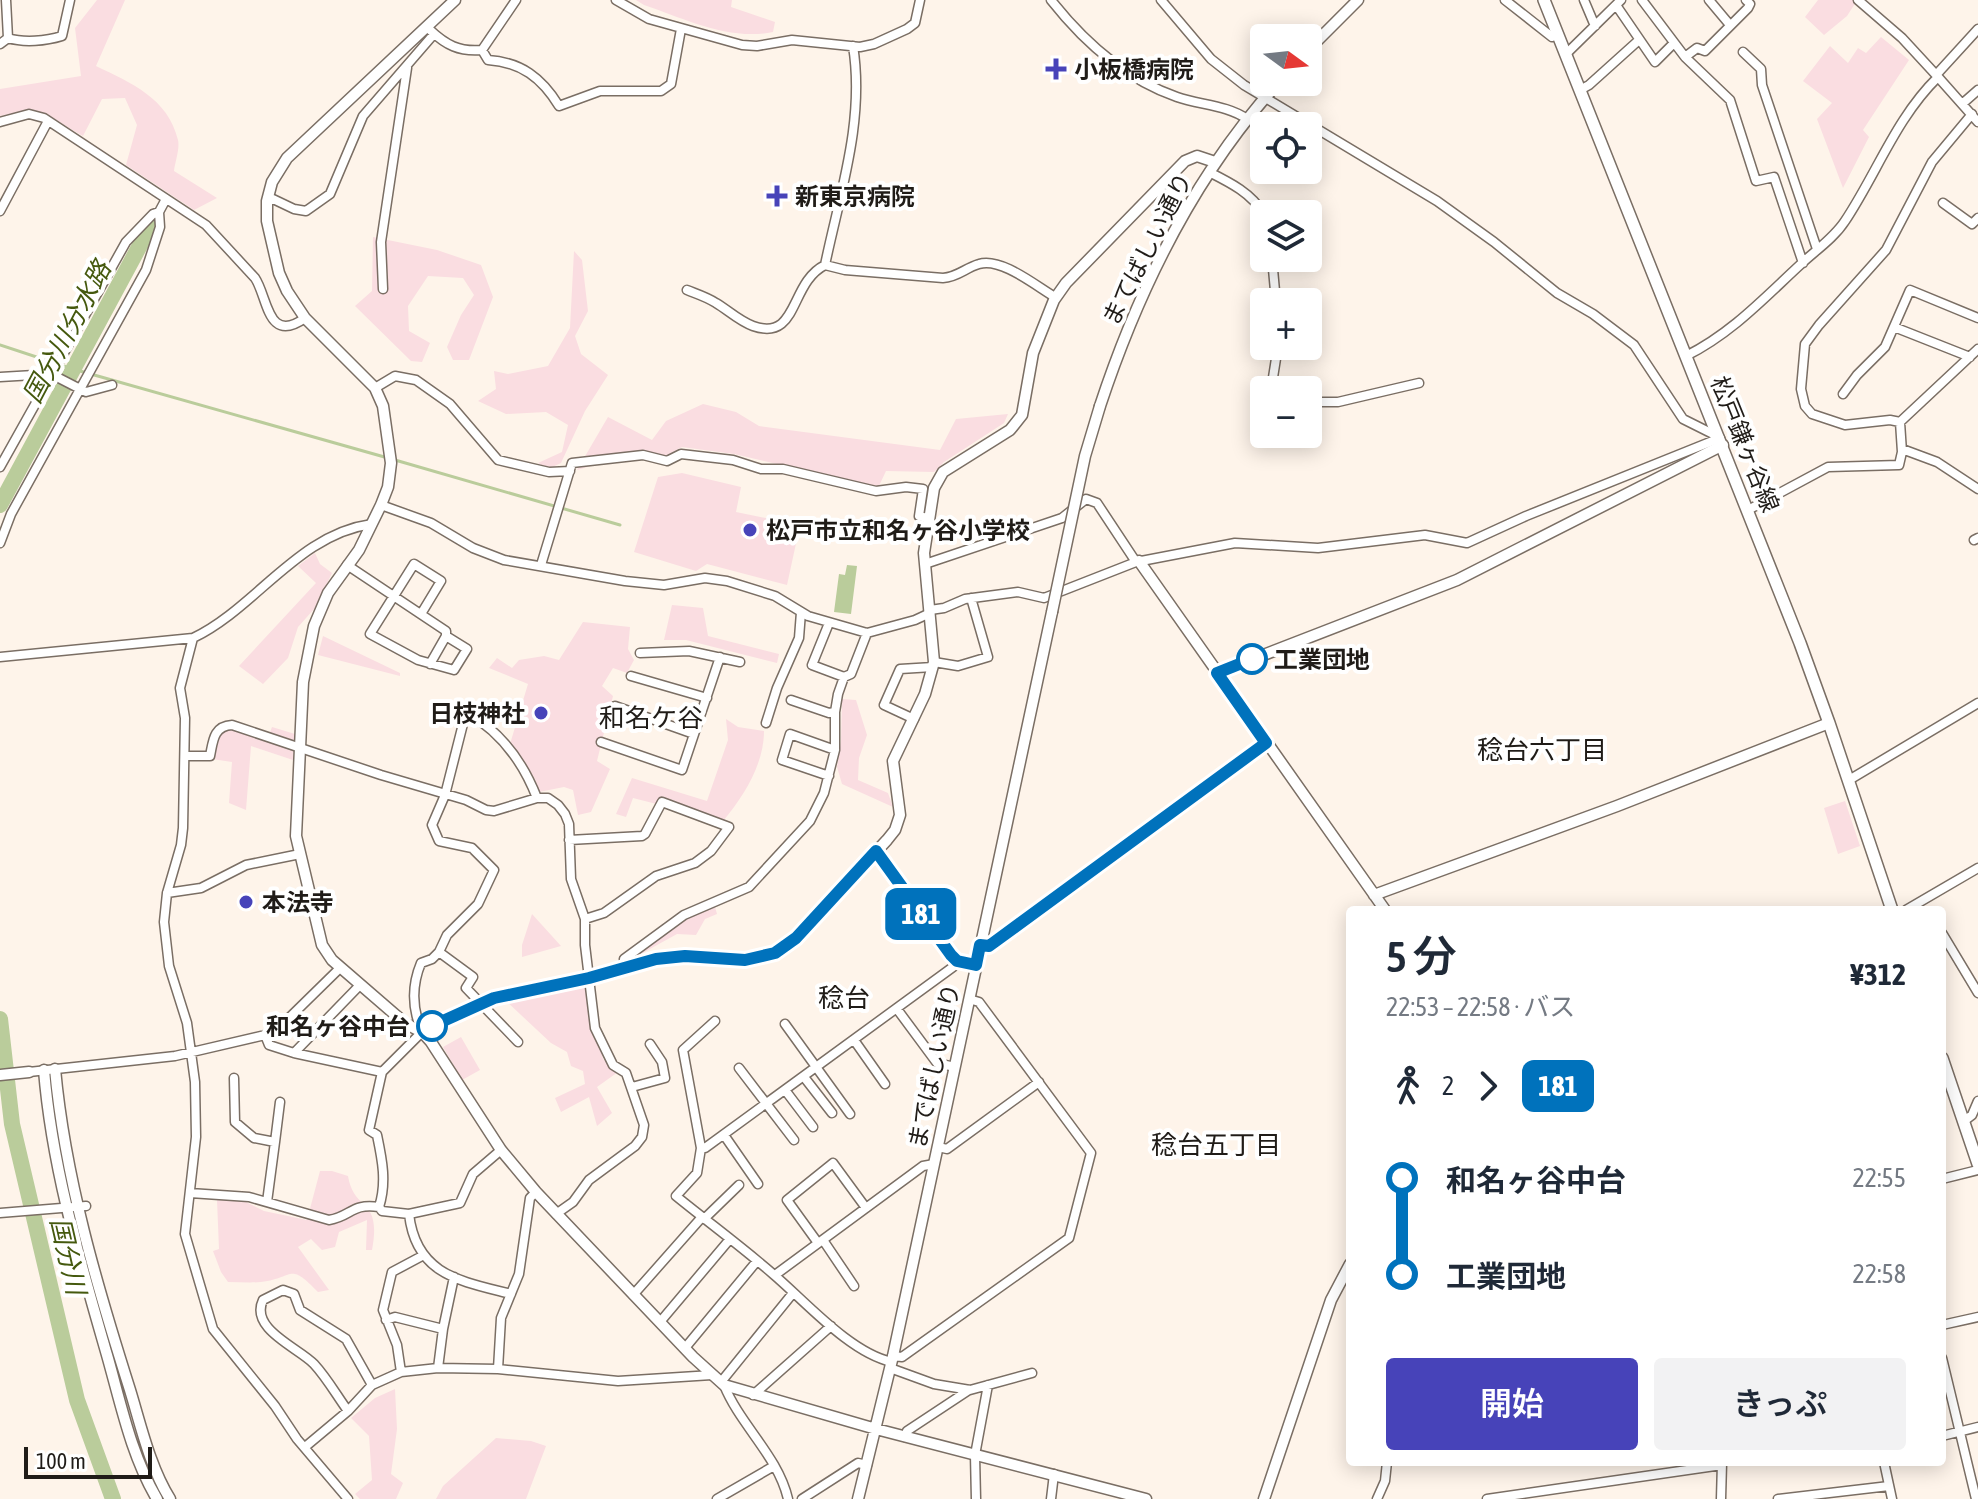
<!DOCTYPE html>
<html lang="ja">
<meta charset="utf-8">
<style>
body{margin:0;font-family:"Asap Condensed","Noto Sans JP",sans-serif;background:#f2f2f3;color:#1f2937;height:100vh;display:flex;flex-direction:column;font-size:30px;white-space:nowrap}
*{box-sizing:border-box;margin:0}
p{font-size:26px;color:#747a83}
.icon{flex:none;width:44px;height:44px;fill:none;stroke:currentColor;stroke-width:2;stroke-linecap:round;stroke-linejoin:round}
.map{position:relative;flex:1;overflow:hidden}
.panel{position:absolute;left:1346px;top:906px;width:600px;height:560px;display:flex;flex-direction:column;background:#fff;border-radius:8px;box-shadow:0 4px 20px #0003}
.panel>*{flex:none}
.badge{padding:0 16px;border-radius:12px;font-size:28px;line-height:52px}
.needle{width:52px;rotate:105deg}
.controls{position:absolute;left:1250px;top:24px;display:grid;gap:16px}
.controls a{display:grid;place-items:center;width:72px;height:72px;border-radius:8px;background:#fff;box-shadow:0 4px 20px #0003;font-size:40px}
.scale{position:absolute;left:24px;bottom:20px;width:128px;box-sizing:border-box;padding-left:8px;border:4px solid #201c18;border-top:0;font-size:22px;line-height:28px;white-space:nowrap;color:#201c18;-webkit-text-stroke:6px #fff;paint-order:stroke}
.map>.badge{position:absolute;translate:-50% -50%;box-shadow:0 0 0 4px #fff}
.legs{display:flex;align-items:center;gap:12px;height:88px;padding:0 40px;font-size:26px}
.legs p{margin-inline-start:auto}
.overview{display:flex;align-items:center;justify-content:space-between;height:136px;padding:0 40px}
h1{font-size:44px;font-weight:600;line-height:60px}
.cta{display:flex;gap:16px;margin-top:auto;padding:16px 40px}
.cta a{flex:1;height:92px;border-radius:8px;background:#4743b9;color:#fff;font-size:32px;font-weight:600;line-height:92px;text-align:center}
.cta a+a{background:#f2f2f3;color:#1f2937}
ul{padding:0 40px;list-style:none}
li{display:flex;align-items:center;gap:28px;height:96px;font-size:30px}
li i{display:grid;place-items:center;width:12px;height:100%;margin:0 10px;background:currentColor}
li i::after{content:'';width:20px;height:20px;margin:-10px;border:6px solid;border-radius:50%;background:#fff}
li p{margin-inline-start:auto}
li:first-child i{background:linear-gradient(#0000 50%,currentColor 0)}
li:last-child i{background:linear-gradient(currentColor 50%,#0000 0)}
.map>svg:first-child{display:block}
.green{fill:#fadde1}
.water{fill:#bacc9b}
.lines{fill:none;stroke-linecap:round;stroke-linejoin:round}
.stream{stroke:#bacc9b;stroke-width:3}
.river{stroke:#bacc9b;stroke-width:16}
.minor-casing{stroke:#7a6e64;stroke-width:11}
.tertiary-casing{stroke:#7a6e64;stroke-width:13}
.secondary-casing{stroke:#7a6e64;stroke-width:14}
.minor{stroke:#fff;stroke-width:8}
.tertiary{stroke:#fff;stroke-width:10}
.secondary{stroke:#fff;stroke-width:11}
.tertiary-bridge-casing{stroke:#7a6e64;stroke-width:13;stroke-linecap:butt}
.tertiary-bridge{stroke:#fff;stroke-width:10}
.line-1-casing{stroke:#fff;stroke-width:18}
.line-1{stroke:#0072bc;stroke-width:12}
.poi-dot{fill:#4743b9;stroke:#fff;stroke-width:3}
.stop-1-dot{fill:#fff;stroke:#0072bc;stroke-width:4}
.labels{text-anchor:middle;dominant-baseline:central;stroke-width:8;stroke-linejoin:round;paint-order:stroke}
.poi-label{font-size:24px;font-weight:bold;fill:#201c18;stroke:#fff;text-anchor:start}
.street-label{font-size:24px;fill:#201c18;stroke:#fff}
.stop-label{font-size:24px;font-weight:bold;fill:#201c18;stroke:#fff;text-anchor:start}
.water-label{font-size:26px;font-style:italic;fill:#45590e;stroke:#fff}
.neighbourhood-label{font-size:26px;fill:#201c18;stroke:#fff}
</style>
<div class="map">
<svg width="1978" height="1499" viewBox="0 0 1978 1499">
<rect width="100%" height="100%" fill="#fef4ea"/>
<path class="green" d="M97,0H125L96,66C131,83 168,98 178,140C180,149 175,162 174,171L217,198L194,210L126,165L137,125L125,98L102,99L83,136C46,115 44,105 0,116V89L81,76L75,28Z
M636,0H732L731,7L775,22L773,32C729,41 685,19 644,5Z
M1818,0H1853L1856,2L1847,16L1824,35L1805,17Z
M1881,37L1909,60L1863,130L1869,137L1843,188L1817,119L1832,103L1803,81L1830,46L1848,63L1858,48L1866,53Z
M373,237L437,250L481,265L493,297L469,360H453L447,347L461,315L474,295L463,278L428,276L408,306L409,331L430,343L422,362L411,361L355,306L372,291Z
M574,251L582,260L588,311L575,336L581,354L608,375L585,411L561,463L548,469L538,463L562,452L568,425L546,412L506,414L478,401L496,389L494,371L508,374L548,366L570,328Z
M703,404L736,412L759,426L940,450L956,419L1008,414L1004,423L944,462L934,472L886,471L878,488L734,454L682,447L660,459L642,451L577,470L608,417L652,440L666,421Z
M682,473L741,487L736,512L800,525L787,585L707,564L696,571L634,552L658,477Z
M315,553L320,564L332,573L315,608L298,627L288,658L263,684L239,666L316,583L298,566Z
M672,605L703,608L708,636L779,654L777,663L686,640H664Z
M583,622L630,627L628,649L634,660L627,673L613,668L602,686L613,696L597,761L610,769L591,812L578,815L573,790L564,787L539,792L535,779L510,744L528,684L489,668L497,658L512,668L519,660L544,656L559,660Z
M323,636L400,673V676L318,655Z
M842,699L856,700L867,735L859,758L858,780L888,793L893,807L842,784L837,767L841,741Z
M726,719L738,727L764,731C764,764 744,796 723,821L633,798L626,817L616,814L632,778L707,801L728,740Z
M228,726L267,740L272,727L295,734L293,760L251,746L246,810L229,803L232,762L212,759L217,734Z
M1845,801L1860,846L1838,854L1824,808Z
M715,907L717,914L705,919L696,935L677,934L639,955V952L686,918Z
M532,914L561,946L522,957V945Z
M573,984L587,988L603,1059L618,1072L597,1087L612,1113L597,1126L589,1097L561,1112L555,1098L585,1084L583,1071L571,1066L567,1052L551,1043L506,1001Z
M461,1037L480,1070L462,1080L443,1047Z
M320,1171H332L348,1176C354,1213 382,1196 372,1250H366L367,1220L339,1232L335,1247L322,1250L311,1239L298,1247L329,1290L318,1292C288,1261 295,1278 261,1282C250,1283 239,1282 228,1282L221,1272L213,1251L219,1249L217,1200H242L264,1211L307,1220Z
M395,1389L397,1429L391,1474L403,1483L396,1499H360L355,1494L372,1480L369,1436L351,1418L375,1398Z
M496,1438L531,1441L546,1446L526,1499H436L443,1486Z"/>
<path class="water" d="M847,565L857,566L851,614L834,612L839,574L845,575Z"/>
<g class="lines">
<path class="stream" d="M0,345L73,369L388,458
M395,460L620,525"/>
<path class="river" d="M0,505L152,223
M0,1019L12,1124L77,1400L113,1499"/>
<g class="minor-casing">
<path id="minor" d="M616,0L649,19L742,45L757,46L792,40L860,47L874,44L907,29L915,23L920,0
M1051,0C1085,43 1125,79 1177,97C1200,105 1227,105 1247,119
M1161,0L1211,59L1244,85L1437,201L1494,242L1557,293L1593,314L1634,345L1683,419L1719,437
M1505,0L1552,37L1558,35
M1584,0L1595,26
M1642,0L1685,57L1730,100L1756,181L1774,177L1803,263
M1709,0L1730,25
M1616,5L1655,62L1674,43
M430,30C446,45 459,52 482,50L516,0
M8,38C24,43 46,41 62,36L70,0
M0,44L8,38L6,0
M853,46C865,120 840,193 825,265L845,270L943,278C958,277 965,268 979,264C1001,257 1036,286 1055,297
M482,50L488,60C521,62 542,78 559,106L600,91H661L671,84L681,29
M1743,52L1761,69L1762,85L1817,249
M1566,54L1621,0
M1685,57L1697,48L1705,51L1748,8L1750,4L1746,0
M1936,75L1978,29
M1938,77L1978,122
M1580,90L1589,85L1639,40
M1962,104L1978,90
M0,122L29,114L44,118L206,225L255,278C268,297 267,345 305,318
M1209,172C1231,183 1251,193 1264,214
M267,201L273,199L294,209L306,211L330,194L363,116L434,34
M1943,203L1972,224L1978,218
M0,211L48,121
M1272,258L1276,302
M383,289L381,242L407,68
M687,290C697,294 707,297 716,303C728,310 739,321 753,326C799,342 789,283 825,265
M1894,327L1970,357
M1686,356C1732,333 1764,298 1801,264C1816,250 1834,238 1845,221C1877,173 1896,118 1938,77L1902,38L1858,0
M0,377L51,374L86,392L112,385
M375,388L395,376L416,380L450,404L498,460L549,472L570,471
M1271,390L1278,346
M1843,394L1857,375L1885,347L1910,290L1978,318
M1308,402H1338L1419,383
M1900,422L1890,420L1845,425L1812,414L1805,406L1801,389L1805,344L1819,325L1886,250L1932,162L1972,114
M1902,449L1937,462L1978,489
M0,467L126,242L153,214L159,212
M381,505L431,523L473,548L504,560L625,581L664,585L705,578L727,581L775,596L808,616L867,633L915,620L930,613
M1748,510L1828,467L1899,465L1902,452L1900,422L1978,349
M1974,540L1978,538
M0,543L11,514L146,270L160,227L159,212L166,199
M925,564L1062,518L1086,499L1097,503L1136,562L1235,543L1318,548L1425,535L1467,543L1526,516L1720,438
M347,565C380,587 413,609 446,631V636L467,649L454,670L418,660L370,634L414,564L441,581L421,614
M541,565L572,463L643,455L667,461L681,454L733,460L761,469H783L876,491L906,487L923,489L919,516L927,518
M930,610L944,608L965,599L1018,592L1044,598L1136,562
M829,623L812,665L844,677
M640,653L689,651L740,662
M0,657L193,638
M934,662L958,666L988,657L971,598
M430,664L446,636
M631,676L707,698
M791,700L829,713L835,712
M615,706L694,734
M914,719L884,705L900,669L933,667
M766,723L777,688L799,638L801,612
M601,742L682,770L720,657
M185,756H210C213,742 213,726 232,725L381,775L466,800L486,810L494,811L537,798H548L558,805L565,814L569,824L571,879L585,919V945L595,1028L613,1065L626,1073L644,1125L642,1137L635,1146L589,1180L573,1202L556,1214
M829,776L782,760L790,734L835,750
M1849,780L1978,703
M569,840L642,836L645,834L662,802L729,827L711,851L695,863L656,876L604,913L585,919
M876,851L957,961
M167,893L201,888L246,865L300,854
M1906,910L1978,868
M1942,933L1978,993
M439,952L473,977L466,988L518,1042
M625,968L624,959L684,915L749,887L810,821L824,793L835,750V712L838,694L844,677L851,674L867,633
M897,1009L937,1063L955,1067
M785,1024L850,1114
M265,1035L269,1045L294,1053L382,1072
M854,1040L885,1084
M294,1053L360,985
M739,1068L794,1140
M29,1072L175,1056L265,1035L290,1017L340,968
M804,1077L832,1113
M234,1078L235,1122L254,1138L275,1142L280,1102
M632,1087L665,1078L662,1062L650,1044
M785,1090L813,1127
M1964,1121L1972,1115L1978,1101
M724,1135L758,1184
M938,1147L947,1149L1039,1082
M701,1148L683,1050L715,1021
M1942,1179L1978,1170
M190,1193L249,1197L329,1220C352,1216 351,1203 379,1207
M267,1202L275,1142
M0,1213L86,1206
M409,1214L460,1203L473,1174L501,1150
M704,1219L739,1185
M823,1240L854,1286
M818,1243L787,1200L833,1163L866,1208
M775,1275L923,1166L934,1164
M511,1294C460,1281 416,1275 409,1214L382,1211L379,1207C387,1182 382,1159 377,1135L369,1130L382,1072L422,1032C412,1009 411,987 421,963L432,959L439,952L447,935L478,904L494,870L472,848L439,841L432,825L445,795L466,712C500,731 523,762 537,798
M633,1295L702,1217
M386,1320L395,1317L443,1329L438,1368
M660,1322L730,1239
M1942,1325L1978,1317
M443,1329L454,1277
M685,1348L757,1261
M893,1356L902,1357L1069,1238L1091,1153L979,1002L969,999
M1942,1358L1976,1499
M892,1362C850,1353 805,1301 773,1274C742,1247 708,1222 676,1196L697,1173L701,1148H705L953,967L957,961L976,965
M890,1368L934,1384L970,1390L1032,1373
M498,1369L501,1318L519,1274L530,1198L536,1192
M401,1372L397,1345L383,1310L392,1272L422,1256
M721,1382L793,1293
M724,1385C740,1425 778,1456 788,1499
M753,1395L831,1326
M348,1411C337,1396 327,1378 314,1364C299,1348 249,1329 263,1300L283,1290L294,1294L300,1310L346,1339L372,1385
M1942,1436L1978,1427
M905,1437L907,1431L969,1390
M305,1447L348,1411L372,1385L401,1372L438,1368L498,1369L618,1381L712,1375
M1884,1462L1892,1499
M348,1499L297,1439L275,1406L213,1329L185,1234L196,1137L195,1082L187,1023L169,966L164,922L167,893L181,845L183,828L185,718L180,688L193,638C256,608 298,534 372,524
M717,1499L774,1466
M802,1499L858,1463L867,1465
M976,1499L975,1455L988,1385
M1051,1499L1054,1474
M1377,1499L1385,1481L1387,1462
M1487,1499L1722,1465
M1721,1499L1722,1463
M1778,1499L1889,1486"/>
</g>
<g class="tertiary-casing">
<path id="tertiary" d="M455,0L287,158L272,182L267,201V221L279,273L287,291L305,318L375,388L383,406L391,463L388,487L381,505L359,550L328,593L314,626L303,682L296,836L322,945L332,960L406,1024L422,1032L431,1042L501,1150L536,1192L693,1357L724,1385L876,1429L1146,1499
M1308,50L1358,0
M1100,406C1139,288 1194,175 1279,82
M1139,561L1385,910
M1217,673L1457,580L1723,445
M1374,895L1617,806L1829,723
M980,945L989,946L1266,743
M422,1032L494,998L589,978L656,959L685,956L745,960L775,953L796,938L887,840L895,830L900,815L893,761L925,694L934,662L924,553L934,488L943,472L1010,430L1022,415L1033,353L1054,300L1066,283L1185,161L1197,156L1215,162
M55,1069C65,1178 97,1286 130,1390C141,1426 150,1467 170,1499
M44,1070C52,1168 80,1261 107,1355C121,1404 131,1455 157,1499
M0,1075L29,1072
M858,1499L893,1356L1052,612
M1264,1499L1331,1300L1350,1264"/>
</g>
<g class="secondary-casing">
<path id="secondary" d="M1544,0L1800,643L1829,723L1892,910
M1942,1058L1978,1164"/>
</g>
<use href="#minor" class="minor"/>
<use href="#tertiary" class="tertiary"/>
<use href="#secondary" class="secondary"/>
<g class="tertiary-bridge-casing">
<path id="tertiary-bridge" d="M1052,612L1085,456L1100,406"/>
</g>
<use href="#tertiary-bridge" class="tertiary-bridge"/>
</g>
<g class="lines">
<g class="line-1-casing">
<path id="line-1" d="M432,1026L494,998L589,978L656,959L685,956L745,960L775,953L796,938L876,851L951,955L957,961L976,965L980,945L989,946L1266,743L1217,673L1252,659"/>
</g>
<use href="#line-1" class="line-1"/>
</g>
<g class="poi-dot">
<path d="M1052 57h8v8h8v8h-8v8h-8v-8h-8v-8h8z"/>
<path d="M773 184h8v8h8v8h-8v8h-8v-8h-8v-8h8z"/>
<circle cx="750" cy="530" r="8"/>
<circle cx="541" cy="713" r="8"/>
<circle cx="246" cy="902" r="8"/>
</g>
<g class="stop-1-dot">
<circle cx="1252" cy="659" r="14"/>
<circle cx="432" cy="1026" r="14"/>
</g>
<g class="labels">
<g class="poi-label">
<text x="1074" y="69">小板橋病院</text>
<text x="795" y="196">新東京病院</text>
<text x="766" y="530">松戸市立和名ヶ谷小学校</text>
<text x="525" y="713" text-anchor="end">日枝神社</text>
<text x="262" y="902">本法寺</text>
</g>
<g class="street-label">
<text transform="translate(1147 249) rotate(-63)">まてばしい通り</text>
<text transform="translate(1745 444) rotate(68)">松戸鎌ヶ谷線</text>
<text transform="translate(934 1066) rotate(-78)">までばしい通り</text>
</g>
<g class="stop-label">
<text x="1274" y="659">工業団地</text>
<text x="410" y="1026" text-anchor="end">和名ヶ谷中台</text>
</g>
<g class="water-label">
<text transform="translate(67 332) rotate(-62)">国分川分水路</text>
<text transform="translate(68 1256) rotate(77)">国分川</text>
</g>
<g class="neighbourhood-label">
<text x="651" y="718">和名ケ谷</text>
<text x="1542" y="750">稔台六丁目</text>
<text x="844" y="998">稔台</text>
<text x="1216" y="1145">稔台五丁目</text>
</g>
</g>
</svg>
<div class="controls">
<a><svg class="needle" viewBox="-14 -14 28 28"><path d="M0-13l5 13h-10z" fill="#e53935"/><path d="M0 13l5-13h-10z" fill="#747a83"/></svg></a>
<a><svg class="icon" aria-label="locate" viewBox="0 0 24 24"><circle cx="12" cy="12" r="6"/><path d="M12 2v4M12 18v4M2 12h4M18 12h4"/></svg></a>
<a><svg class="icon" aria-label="layers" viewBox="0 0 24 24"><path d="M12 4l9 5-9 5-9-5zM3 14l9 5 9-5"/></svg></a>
<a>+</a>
<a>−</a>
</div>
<div class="scale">100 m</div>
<b class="badge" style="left:921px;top:914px;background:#0072bc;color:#fff">181</b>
<section class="panel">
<div class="overview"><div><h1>5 分</h1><p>22:53 – 22:58 · バス</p></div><b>¥312</b></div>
<div class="legs"><svg class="icon" aria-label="walk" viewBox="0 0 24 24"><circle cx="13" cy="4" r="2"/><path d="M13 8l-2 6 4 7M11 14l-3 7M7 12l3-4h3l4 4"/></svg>2<svg class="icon" aria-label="forward" viewBox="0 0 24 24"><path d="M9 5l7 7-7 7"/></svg><b class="badge" style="background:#0072bc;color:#fff">181</b></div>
<ul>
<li><i style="color:#0072bc"></i><b>和名ヶ谷中台</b><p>22:55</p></li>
<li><i style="color:#0072bc"></i><b>工業団地</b><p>22:58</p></li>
</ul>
<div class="cta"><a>開始</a><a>きっぷ</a></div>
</section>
</div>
